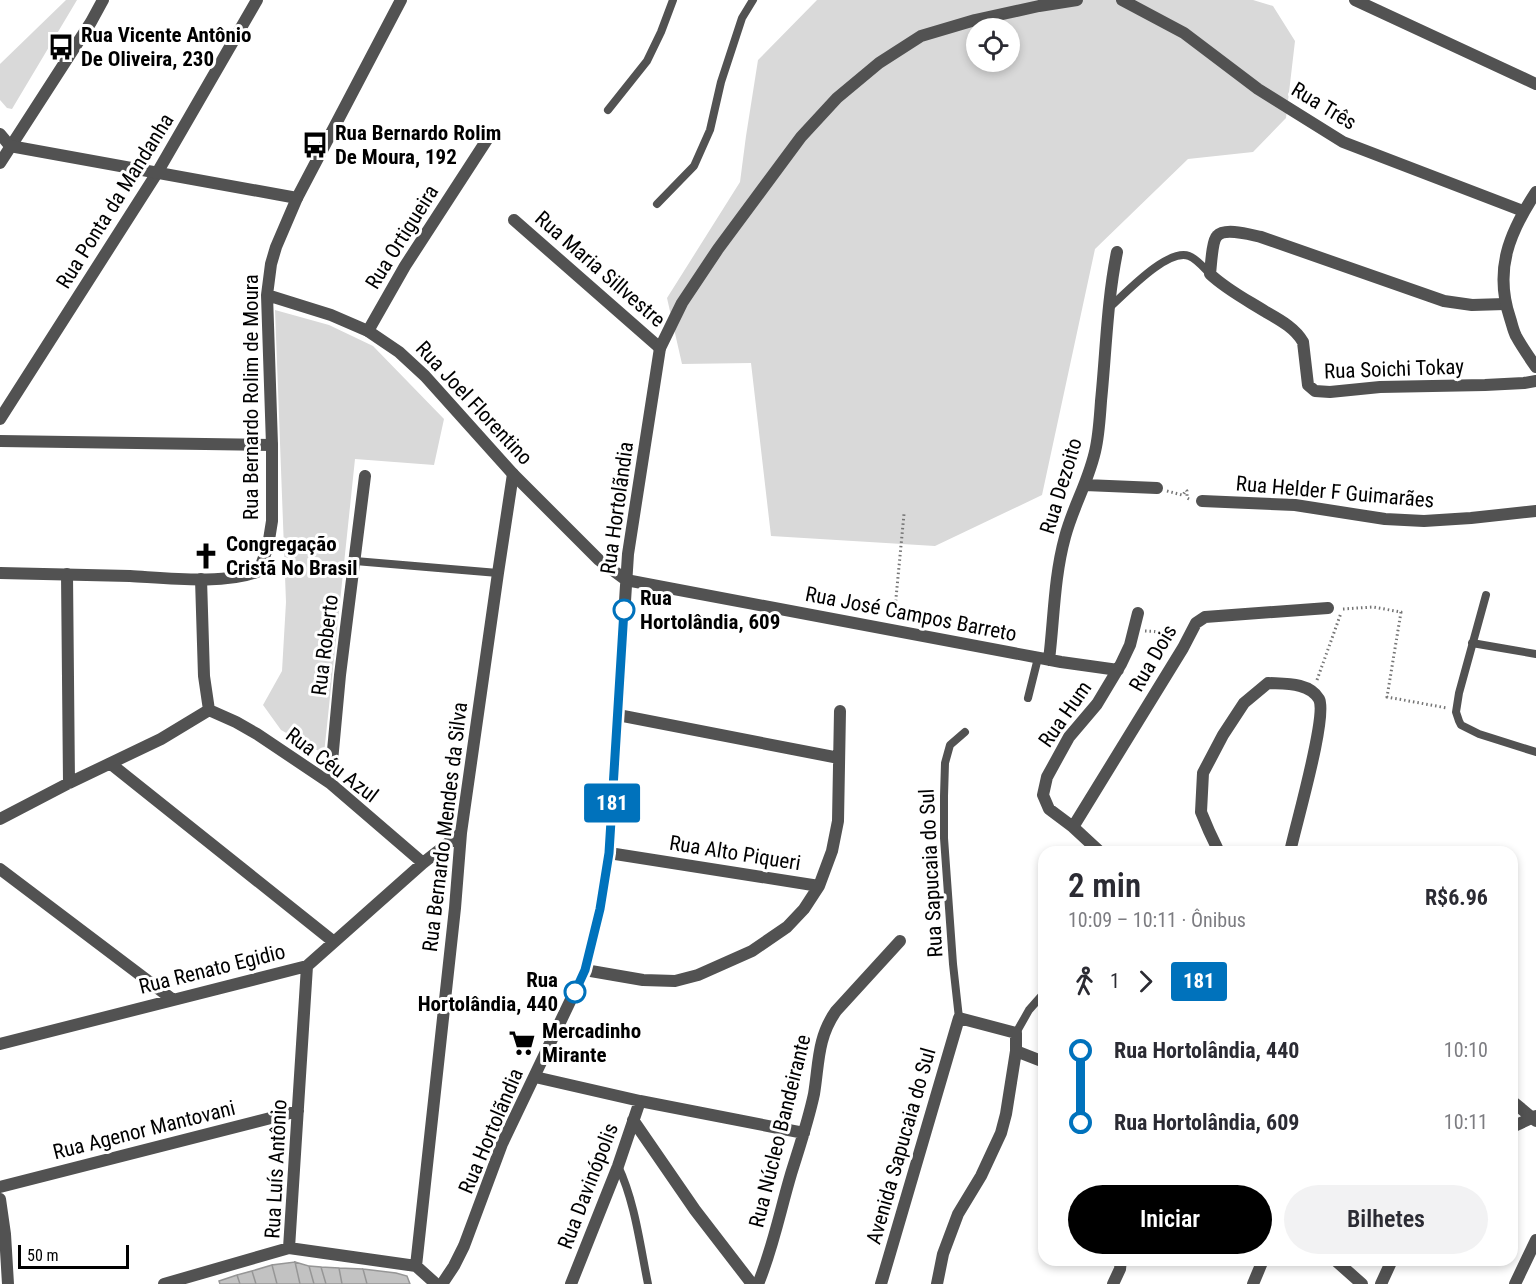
<!DOCTYPE html>
<html lang="pt">
<meta charset="utf-8">
<style>
body{margin:0;font-family:"Roboto Condensed",sans-serif;background:#f2f2f3;color:#2b2b33;height:100vh;display:flex;flex-direction:column;font-size:22px;white-space:nowrap}
*{box-sizing:border-box;margin:0}
p{font-size:20px;color:#7c7c81}
.icon{flex:none;width:33px;height:33px;fill:none;stroke:currentColor;stroke-width:2;stroke-linecap:round;stroke-linejoin:round}
.map{position:relative;flex:1;overflow:hidden}
.panel{position:absolute;left:1038px;top:846px;width:480px;height:420px;display:flex;flex-direction:column;background:#fff;border-radius:18px;box-shadow:0 3px 9px #0003}
.panel>*{flex:none}
.badge{padding:0 12px;border-radius:4px;font-size:21px;line-height:39px}
.tools{position:absolute;left:966px;top:18px;display:grid;gap:12px}
.tools a{display:grid;place-items:center;width:54px;height:54px;border-radius:50%;background:#fff;box-shadow:0 3px 9px #0003;font-size:30px}
.scale{position:absolute;left:18px;bottom:15px;width:111px;box-sizing:border-box;padding-left:6px;border:3px solid #000;border-top:0;font-size:16px;line-height:21px;white-space:nowrap;color:#000;-webkit-text-stroke:4px #fff;paint-order:stroke}
.map>.badge{position:absolute;translate:-50% -50%;box-shadow:0 0 0 3px #fff}
.legs{display:flex;align-items:center;gap:9px;height:66px;padding:0 30px;font-size:20px}
.legs p{margin-inline-start:auto}
.head{display:flex;align-items:center;justify-content:space-between;height:102px;padding:0 30px}
h1{font-size:33px;font-weight:600;line-height:45px}
.primary-button{display:flex;gap:12px;margin-top:auto;padding:12px 30px}
.primary-button a{flex:1;height:69px;border-radius:36px;background:#000;color:#fff;font-size:24px;font-weight:600;line-height:69px;text-align:center}
.primary-button a+a{background:#f2f2f3;color:#2b2b33}
ul{padding:0 30px;list-style:none}
li{display:flex;align-items:center;gap:21px;height:72px;font-size:22px}
li i{display:grid;place-items:center;width:9px;height:100%;margin:0 8px;background:currentColor}
li i::after{content:'';width:15px;height:15px;margin:-8px;border:4px solid;border-radius:50%;background:#fff}
li p{margin-inline-start:auto}
li:first-child i{background:linear-gradient(#0000 50%,currentColor 0)}
li:last-child i{background:linear-gradient(currentColor 50%,#0000 0)}
.map>svg:first-child{display:block}
.green{fill:#d9d9d9;fill-rule:evenodd}
.building{fill:#c2c2c2;stroke:#969696;stroke-width:1.5}
.lines{fill:none;stroke-linecap:round;stroke-linejoin:round}
.path{stroke:#747474;stroke-width:3;stroke-dasharray:1.5 3;stroke-linecap:butt}
.service{stroke:#525252;stroke-width:8}
.minor{stroke:#525252;stroke-width:12}
.tertiary{stroke:#525252;stroke-width:12}
.line-1-casing{stroke:#fff;stroke-width:14}
.line-1{stroke:#0072bc;stroke-width:9}
.stop-1-dot{fill:#fff;stroke:#0072bc;stroke-width:3}
.labels{text-anchor:middle;dominant-baseline:central;stroke-width:6;stroke-linejoin:round;paint-order:stroke}
.poi-label{font-size:21px;font-weight:bold;fill:#000;stroke:#fff;text-anchor:start}
.street-label{font-size:21px;fill:#000;stroke:#fff}
.stop-label{font-size:21px;font-weight:bold;fill:#000;stroke:#fff;text-anchor:start}
</style>
<div class="map">
<svg width="1536" height="1284" viewBox="0 0 1536 1284">
<rect width="100%" height="100%" fill="#fff"/>
<path class="green" d="M66,0H77L12,109L7,108L0,100V64Z
M817,0H1253L1273,6L1295,41L1286,118L1253,152L1188,159L1095,249L1042,495L935,546L771,536L751,363L682,364L667,298L740,182L746,136L758,60ZM976,28H1010V62H976Z
M275,310L329,325L373,346L444,419L434,465L355,459L324,754L281,730L263,705L282,671L286,602Z"/>
<path class="building" d="M295,1262L309,1266L314,1284H300Z
M295,1262L300,1284H277L272,1265Z
M272,1265L277,1284H256L252,1271Z
M309,1266L321,1267L326,1284H314Z
M321,1267L339,1268L342,1284H326Z
M339,1268L363,1269L367,1284H342Z
M363,1269L396,1273L407,1276L410,1284H367Z
M252,1271L256,1284H240L237,1275Z
M237,1275L240,1284H220L219,1281Z"/>
<g class="lines">
<path class="path" d="M1167,491L1182,495H1183L1186,490L1187,491V498L1189,499
M1343,609L1373,607L1401,612L1387,697L1447,708
M894,619L904,514
M1145,631L1178,633
M1317,680L1341,613"/>
<path class="service" d="M608,110L647,61L661,32L673,0
M657,204L694,166L710,130L721,82L742,18L753,0
M1109,308C1125,294 1167,248 1189,256C1197,259 1204,268 1210,274
M355,561L498,573
M1486,595L1459,693L1456,712L1459,721L1461,725L1479,734L1536,752
M1472,643L1536,654
M1028,698L1038,658
M959,1018L953,964L944,838V796L945,763L950,745L965,732
M1016,1033L1029,1010L1044,993
M618,1166C635,1202 640,1245 648,1284"/>
<path class="minor" d="M1122,0L1184,33L1258,89L1343,142L1523,211
M1355,0L1536,84
M0,163L91,22L103,0
M297,198L401,0
M514,220L660,348
M1505,304L1472,305L1444,301L1261,237C1251,235 1225,227 1217,236C1212,241 1211,266 1210,274C1227,290 1247,300 1266,312C1280,320 1295,328 1303,342L1308,385L1315,391L1330,392L1380,387L1485,385L1524,383L1536,381
M368,331L405,266L490,135
M0,419L157,173L257,0
M0,441L272,445
M1085,485L1157,488
M1202,501L1295,505L1385,519L1424,521L1471,518L1536,511
M67,574L69,783
M201,579L204,676L209,710
M626,580L1061,662L1118,670
M1049,660C1054,619 1054,577 1065,537C1073,506 1090,479 1096,447C1099,432 1100,416 1101,401C1106,352 1107,301 1117,252
M209,710L236,722L257,734L330,783L423,863
M618,715L839,758
M111,764L334,942
M330,783L340,675L365,476
M0,819L69,783L161,739L209,710
M1073,827L1183,648L1196,623L1205,617L1328,608
M1100,852L1073,827L1049,809L1043,795L1047,777L1069,737L1097,704L1121,664L1130,645L1138,613
M1219,852L1209,831L1201,812L1203,773L1223,735L1244,703L1268,683C1284,684 1309,682 1319,699C1328,716 1295,827 1290,852
M609,853L819,886
M0,869L172,999
M585,970L643,980L675,981L698,975L752,951L787,927L804,909L819,886L832,851L838,821L840,711
M0,1044L307,966L423,863L461,833
M535,1077L640,1101L804,1133
M1512,1101L1536,1121
M633,1120L695,1210L752,1284
M0,1187L298,1111
M0,1199L5,1234L8,1284
M289,1248L307,966
M1335,1260L1362,1284
M164,1284L289,1248L416,1266
M436,1284L416,1266L455,908L461,833L498,573L513,474
M571,1284L618,1166L640,1101
M758,1284C773,1248 780,1211 791,1174C799,1148 808,1122 814,1094C819,1064 817,1038 836,1011L900,941
M881,1284L959,1018L1016,1033V1051L1044,1062
M937,1284L943,1254L958,1214L981,1176L1001,1133L1006,1114L1016,1051
M1113,1284L1120,1269L1121,1260
M1253,1284L1263,1260
M1515,1284L1536,1240"/>
<path class="tertiary" d="M0,134L10,146L297,198L276,247L271,264L267,295L272,445V521L268,546L259,571C227,585 166,578 130,576C87,575 43,574 0,573
M1536,192C1509,233 1494,270 1510,318C1512,324 1513,330 1516,336C1522,347 1529,357 1536,367
M267,295L331,315L368,331L399,352L425,376L513,474L599,560L626,580
M1512,1127L1536,1116
M442,1284L454,1266L464,1246L502,1144L585,970L600,909L609,853L628,554L660,348L682,303L718,249L801,137L837,98L879,63L921,36L975,20L1039,6L1077,0
M1381,1284L1392,1260"/>
</g>
<g class="lines">
<g class="line-1-casing">
<path id="line-1" d="M575,992L585,970L600,909L609,853L624,610"/>
</g>
<use href="#line-1" class="line-1"/>
</g>
<defs>
<g id="bus-bare" transform="scale(2.07)"><path d="M-5-6H5V4H4V6H2V4H-2V6H-4V4H-5ZM-3.5-4V0h7V-4ZM-3.5 1.2v1.5H-2V1.2ZM2 1.2v1.5H3.5V1.2Z" fill="#000" stroke="#fff" stroke-width="2.5" paint-order="stroke"/></g>
<g id="church-bare" transform="scale(2.07)"><path d="M-1.2-6h2.4v3.5h3.3v2.4h-3.3V6h-2.4V-.1h-3.3v-2.4h3.3Z" fill="#000" stroke="#fff" stroke-width="2.5" paint-order="stroke"/></g>
<g id="supermarket-bare" transform="scale(2.07)"><path d="M-6-5.5h2.5l.6 2H6L4.5 2H-2.5L-4.4-4H-6ZM-1.5 3.2a1.3 1.3 0 1 0 .1 0ZM3 3.2a1.3 1.3 0 1 0 .1 0Z" fill="#000" stroke="#fff" stroke-width="2.5" paint-order="stroke"/></g>
</defs>
<g fill-rule="evenodd">
<use href="#bus-bare" x="61" y="47"/>
<use href="#bus-bare" x="315" y="145"/>
<use href="#church-bare" x="206" y="556"/>
<use href="#supermarket-bare" x="522" y="1043"/>
</g>
<g class="stop-1-dot">
<circle cx="624" cy="610" r="10"/>
<circle cx="575" cy="992" r="10"/>
</g>
<g class="labels">
<g class="poi-label">
<text x="81" y="35">Rua Vicente Antônio<tspan x="81" dy="24">De Oliveira, 230</tspan></text>
<text x="335" y="133">Rua Bernardo Rolim<tspan x="335" dy="24">De Moura, 192</tspan></text>
<text x="226" y="544">Congregação<tspan x="226" dy="24">Cristã No Brasil</tspan></text>
<text x="542" y="1031">Mercadinho<tspan x="542" dy="24">Mirante</tspan></text>
</g>
<g class="street-label">
<text transform="translate(1324 106) rotate(31)">Rua Três</text>
<text transform="translate(115 201) rotate(-58)">Rua Ponta da Mandanha</text>
<text transform="translate(402 237) rotate(-58)">Rua Ortigueira</text>
<text transform="translate(600 269) rotate(41)">Rua Maria Sillvestre</text>
<text transform="translate(1394 369) rotate(-2)">Rua Soichi Tokay</text>
<text transform="translate(251 397) rotate(-90)">Rua Bernardo Rolim de Moura</text>
<text transform="translate(474 403) rotate(47)">Rua Joel Florentino</text>
<text transform="translate(1061 486) rotate(-73)">Rua Dezoito</text>
<text transform="translate(1335 492) rotate(5)">Rua Helder F Guimarães</text>
<text transform="translate(617 508) rotate(-82)">Rua Hortolãndia</text>
<text transform="translate(911 614) rotate(11)">Rua José Campos Barreto</text>
<text transform="translate(325 645) rotate(-83)">Rua Roberto</text>
<text transform="translate(1153 658) rotate(-60)">Rua Dois</text>
<text transform="translate(1065 714) rotate(-55)">Rua Hum</text>
<text transform="translate(332 765) rotate(37)">Rua Céu Azul</text>
<text transform="translate(445 827) rotate(-83)">Rua Bernardo Mendes da Silva</text>
<text transform="translate(735 853) rotate(9)">Rua Alto Piqueri</text>
<text transform="translate(931 873) rotate(-93)">Rua Sapucaia do Sul</text>
<text transform="translate(212 969) rotate(-14)">Rua Renato Egidio</text>
<text transform="translate(144 1130) rotate(-14)">Rua Agenor Mantovani</text>
<text transform="translate(491 1131) rotate(-67)">Rua Hortolãndia</text>
<text transform="translate(780 1131) rotate(-76)">Rua Núcleo Bandeirante</text>
<text transform="translate(901 1146) rotate(-74)">Avenida Sapucaia do Sul</text>
<text transform="translate(276 1169) rotate(-87)">Rua Luís Antônio</text>
<text transform="translate(588 1186) rotate(-69)">Rua Davinópolis</text>
</g>
<g class="stop-label">
<text x="640" y="598">Rua<tspan x="640" dy="24">Hortolândia, 609</tspan></text>
<text x="558" y="980" text-anchor="end">Rua<tspan x="558" dy="24">Hortolândia, 440</tspan></text>
</g>
</g>
</svg>
<div class="tools">
<a><svg class="icon" aria-label="locate" viewBox="0 0 24 24"><circle cx="12" cy="12" r="6"/><path d="M12 2v4M12 18v4M2 12h4M18 12h4"/></svg></a>
</div>
<div class="scale">50 m</div>
<b class="badge" style="left:612px;top:803px;background:#0072bc;color:#fff">181</b>
<section class="panel">
<div class="head"><div><h1>2 min</h1><p>10:09 – 10:11 · Ônibus</p></div><b>R$6.96</b></div>
<div class="legs"><svg class="icon" aria-label="walk" viewBox="0 0 24 24"><circle cx="13" cy="4" r="2"/><path d="M13 8l-2 6 4 7M11 14l-3 7M7 12l3-4h3l4 4"/></svg>1<svg class="icon" aria-label="forward" viewBox="0 0 24 24"><path d="M9 5l7 7-7 7"/></svg><b class="badge" style="background:#0072bc;color:#fff">181</b></div>
<ul>
<li><i style="color:#0072bc"></i><b>Rua Hortolândia, 440</b><p>10:10</p></li>
<li><i style="color:#0072bc"></i><b>Rua Hortolândia, 609</b><p>10:11</p></li>
</ul>
<div class="primary-button"><a>Iniciar</a><a>Bilhetes</a></div>
</section>
</div>
